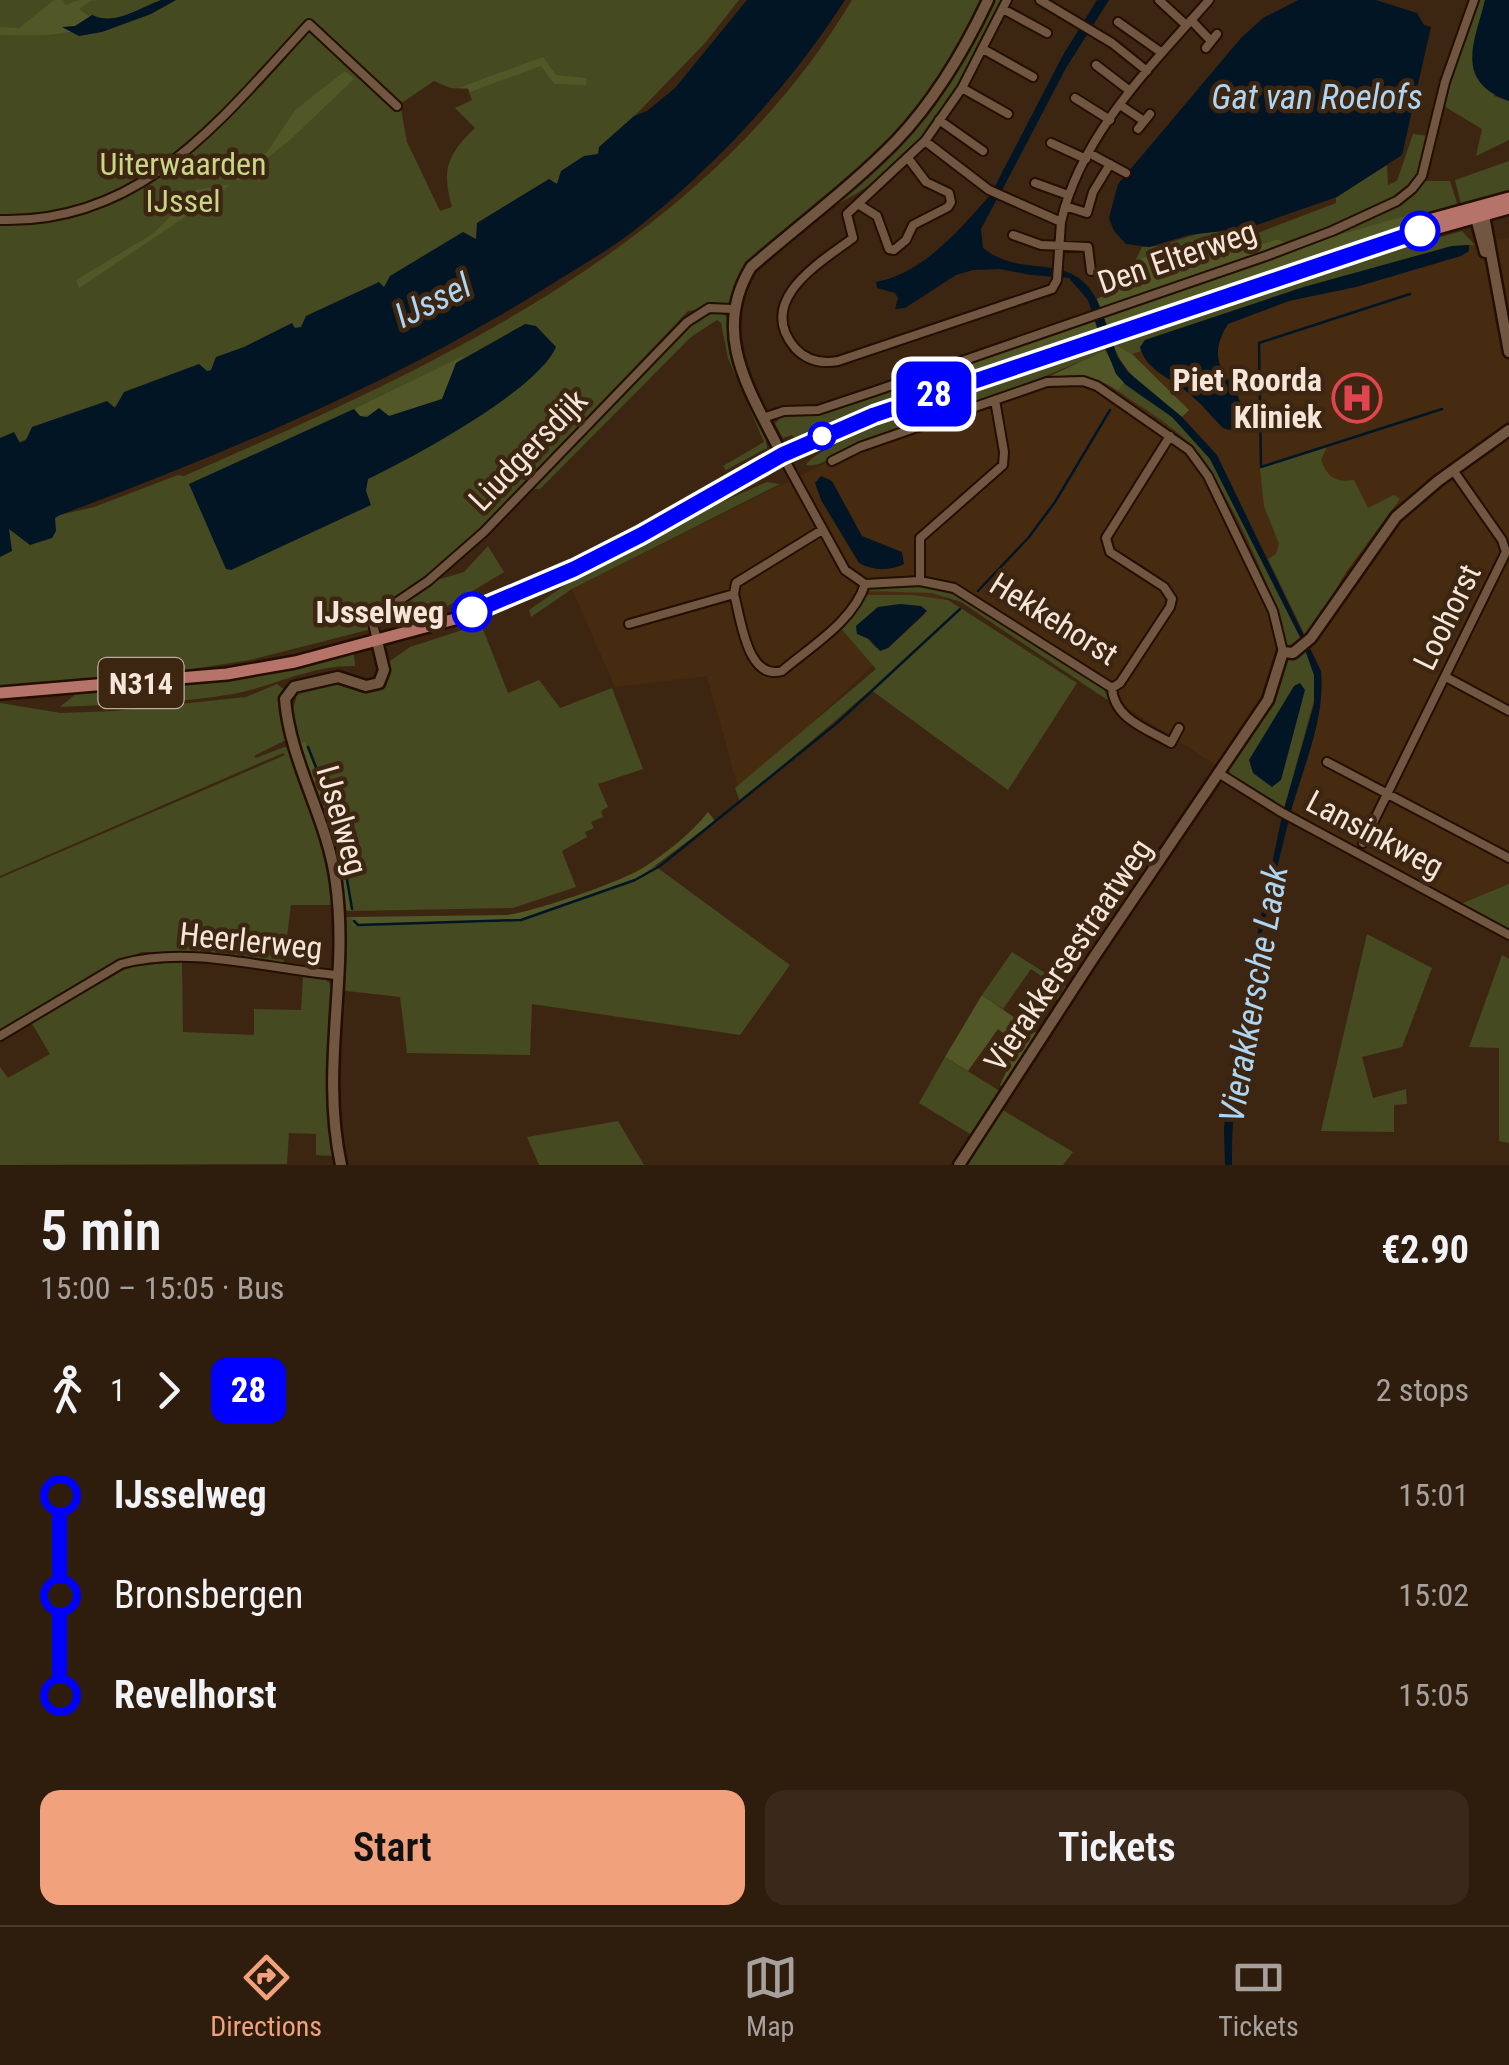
<!DOCTYPE html>
<meta charset="utf-8">
<style>
body{margin:0;font-family:"Roboto Condensed",sans-serif;background:#3a291b;color:#f1f3f6;height:100vh;display:flex;flex-direction:column;font-size:38px;white-space:nowrap}
*{box-sizing:border-box;margin:0}
p{font-size:32px;color:#a7a19d}
.icon{flex:none;width:55px;height:55px;fill:none;stroke:currentColor;stroke-width:2;stroke-linecap:round;stroke-linejoin:round}
.map{position:relative;height:1165px;overflow:hidden}
.panel{display:flex;flex-direction:column;background:#2e1c0d;flex:1}
.panel>*{flex:none}
.badge{padding:0 20px;border-radius:15px;font-size:35px;line-height:65px}
.map>.badge{position:absolute;translate:-50% -50%;box-shadow:0 0 0 5px #fff}
.legs{display:flex;align-items:center;gap:15px;height:110px;padding:0 40px;font-size:32px}
.legs p{margin-inline-start:auto}
.head{display:flex;align-items:center;justify-content:space-between;height:170px;padding:0 40px}
h1{font-size:55px;font-weight:600;line-height:75px}
.primary-button{display:flex;gap:20px;margin-top:auto;padding:20px 40px}
.primary-button a{flex:1;height:115px;border-radius:20px;background:#f1a17b;color:#111;font-size:40px;font-weight:600;line-height:115px;text-align:center}
.primary-button a+a{background:#3a291b;color:#f1f3f6}
ul{padding:0 40px;list-style:none}
li{display:flex;align-items:center;gap:35px;height:100px;font-size:38px}
li i{display:grid;place-items:center;width:15px;height:100%;margin:0 12px;background:currentColor}
li i::after{content:'';width:25px;height:25px;margin:-12px;border:8px solid;border-radius:50%;background:#2e1c0d}
li p{margin-inline-start:auto}
li:first-child i{background:linear-gradient(#0000 50%,currentColor 0)}
li:last-child i{background:linear-gradient(currentColor 50%,#0000 0)}
.dock{display:flex;justify-content:space-around;align-items:center;height:140px;border-top:2px solid #493a2e;background:#2e1c0d;font-size:28px;color:#a7a19d}
.dock a{display:grid;justify-items:center;gap:5px}
.dock .on{color:#f1a17b}
.map>svg:first-child{display:block}
.built{fill:#472b11}
.green{fill:#454a20;fill-rule:evenodd}
.forest{fill:#515726}
.water{fill:#011524}
.lines{fill:none;stroke-linecap:round;stroke-linejoin:round}
.stream{stroke:#011524;stroke-width:2.5}
.street-casing{stroke:#230e00;stroke-width:12}
.secondary-casing{stroke:#230e00;stroke-width:15}
.primary-casing{stroke:#230e00;stroke-width:16}
.street{stroke:#715741;stroke-width:8}
.secondary{stroke:#715741;stroke-width:10}
.primary{stroke:#b6736a;stroke-width:11}
.line-1-casing{stroke:#fff;stroke-width:22}
.line-1{stroke:#00f;stroke-width:15}
.stop-1-dot{fill:#fff;stroke:#00f;stroke-width:5}
.labels{text-anchor:middle;dominant-baseline:central;stroke-width:9;stroke-linejoin:round;paint-order:stroke}
.shield{fill:#3d2611;stroke:#beac9e;stroke-width:2.5}
.shield-label{font-size:30px;font-weight:bold;fill:#f6e6da}
.park-label{font-size:32px;fill:#c9d587;stroke:#3d2611}
.street-label{font-size:32px;fill:#f6e6da;stroke:#3d2611}
.poi-label{font-size:32px;font-weight:bold;fill:#f6e6da;stroke:#3d2611;text-anchor:end}
.stop-label{font-size:32px;font-weight:bold;fill:#f6e6da;stroke:#3d2611;text-anchor:end}
.water-label{font-size:35px;font-style:italic;fill:#add5f4;stroke:#3d2611}
</style>
<div class="map">
<svg width="1509" height="1165" viewBox="0 0 1509 1165">
<rect width="100%" height="100%" fill="#3d2611"/>
<path class="built" d="M1509,238V929L1346,842L1214,764L950,593L739,791L707,676L615,687L572,589L826,463L1204,325L1488,240Z"/>
<path class="green" d="M0,0H739L705,43L598,154L476,240L385,288L212,371L0,449ZM434,81L450,88L468,89L472,100L455,108L475,128C448,154 441,169 452,207L440,211L407,142L400,104Z
M852,0H982C958,50 930,102 890,141C837,194 761,234 730,304L688,311L482,528L425,578L372,611L377,617L433,581L464,572L488,546L504,572L438,612L250,660L160,674L0,686V529L94,507L178,475L184,476C434,367 706,245 852,0Z
M991,0H1004C962,81 922,164 835,205L899,141Z
M1480,0H1485L1483,9L1494,96L1509,101V140L1476,156L1482,129L1442,105Z
M1413,134L1429,136C1424,156 1420,178 1404,193C1390,206 1311,237 1289,244L1278,239L1261,244L1226,240L1181,247L1134,263L1142,247L1160,246L1200,233L1245,229L1250,236L1336,203V197L1387,165L1388,185L1397,181Z
M1509,161V196L1462,208L1455,180Z
M1422,181H1450L1458,206L1338,235L1104,318L1103,314L1393,205Z
M1462,231L1475,245L1452,246L1304,287L1145,340L1141,351L1132,354L1113,343L1332,268Z
M715,312L723,313L728,319L734,359L766,438L767,448L726,470L723,466L764,442L728,358L721,323L717,320L691,337L540,489H534L694,320Z
M1103,346L1105,350C1028,387 947,412 867,440C849,447 820,469 806,465C822,436 1057,362 1103,346Z
M1124,383L1172,417L1204,450L1224,481L1302,641L1287,647C1277,596 1223,477 1187,441C1167,422 1141,407 1118,391Z
M899,385L904,396L795,439L792,435L783,438L775,424L782,415Z
M1327,447L1321,460C1327,477 1336,483 1354,480L1368,508L1394,495L1400,499L1346,572L1307,639L1268,559L1276,554L1279,544L1264,506L1260,468Z
M767,482L780,484L572,589L531,617L529,610L568,583L717,504Z
M896,585L936,587L966,597L1103,687L1109,701L961,602L932,593L867,591L872,586Z
M866,595H912L948,600L1077,683L1008,790L871,690L740,802L735,788L876,669L839,626L858,608ZM878,607L925,614L888,648H876L856,626Z
M481,624L508,693L539,680L560,708L612,688L643,769L598,784L608,807L601,811L603,817L591,822L594,828L585,832L587,837L562,851L576,887L513,908L352,911L346,856L338,827L296,746L291,716L296,698L293,691C306,688 320,682 333,681C354,679 369,701 386,679L387,663L410,647Z
M1301,652H1306L1314,675L1316,693L1282,816L1231,778L1229,765L1276,689L1284,662Z
M354,654L355,666C311,665 275,686 233,694C176,704 118,704 60,707L78,692L211,681Z
M277,684L285,690L283,697L288,739L254,756L256,758L284,747L289,748L320,829L334,905H291L283,968L165,952H142L112,964L0,1032V878L285,755L283,753L0,876V703L61,713L114,711L246,697Z
M655,866L790,965L740,1035L532,1004L530,1055L407,1053L400,997L338,990L344,917H351L354,926L518,922L624,884Z
M1509,884V930L1506,931L1458,905Z
M1367,934L1432,968L1402,1047L1362,1057L1373,1098L1406,1089L1407,1104L1394,1105V1132L1321,1131Z
M1012,952L1069,988L1060,1002L1040,988L1046,979L1031,969L1003,1009L982,995Z
M1502,955L1509,959V1143L1499,1141V1048L1469,1047Z
M182,961L183,1032L254,1035V1009L301,1010L303,976L325,979L331,984L326,1066L333,1156L316,1155V1134L289,1133L287,1164L0,1165V1067L8,1078L50,1054L31,1022L129,967Z
M945,1057L1003,1093L975,1137L919,1103Z
M1001,1109L1073,1152L1063,1165H963Z
M618,1121L644,1165H539L527,1137Z"/>
<path class="forest" d="M54,0H63L65,5L79,0H100L91,1L79,9L97,22C71,37 30,36 0,35V27L19,28Z
M543,57L556,75L587,78L586,85L554,84L541,66L470,92L468,88H458Z
M345,71L354,79L290,140L238,181L236,177L268,151L295,110Z
M230,184L221,193L79,288L76,280L154,233L196,190Z
M1405,216H1411L1412,220L1398,227L1109,330L1104,318L1338,235Z
M1278,239L1289,244L1101,310L1097,299C1122,288 1124,269 1144,257L1226,240L1261,244Z
M1095,321L1097,329C1050,345 1002,360 955,376C937,382 922,391 904,396L899,385Z
M1113,343L1132,354L1189,410L1182,417C1156,395 1123,377 1113,343Z
M1105,350L1124,383L1118,391C1095,375 1073,373 1046,378Z
M467,354L456,363L442,399L389,416L379,409L373,415L360,416L354,409Z
M305,742C328,798 348,850 352,911L342,910L296,746Z
M708,812L715,821L637,879L518,922L353,926L351,917L506,915C534,912 617,883 641,869C664,855 691,834 708,812Z
M982,995L1038,1034L1005,1089L1000,1085L1007,1070L1013,1041L998,1029L968,1071L945,1057Z"/>
<path class="water" d="M161,0H176L151,14L102,32L79,36L62,27L75,26L92,15C115,26 139,8 161,0Z
M747,0H845C789,87 717,165 636,229C608,251 577,268 547,287C394,383 229,452 60,515L55,518L56,531L52,538L30,545L9,529L12,551L0,557V438L14,432L20,443L26,440L32,427L107,401L115,408L124,392L199,364L207,371L211,370L216,357L244,347L292,323L295,328L301,327L306,316L379,282L384,287L390,276L463,232L476,239L477,223L549,179L557,184L561,171L584,156L598,154L599,147L634,116L647,111L675,88Z
M1097,0H1109L1066,68L1000,194L993,190L1063,55Z
M1298,0H1376L1417,13L1424,25L1431,27L1402,155L1337,197L1248,228L1189,235L1149,247L1126,244L1114,231L1109,218L1118,184L1241,38L1263,18Z
M1485,0H1509V101C1453,81 1475,41 1485,0Z
M992,193L998,197L981,229L983,248C1025,282 1078,246 1101,310L1092,313L1088,300L1069,278L1031,275L1000,269L973,270L956,275L905,308L895,309L898,298L895,293L877,288L876,282C924,273 960,229 992,193Z
M1469,245V251L1461,256L1356,287L1289,301L1228,324C1222,334 1217,344 1218,356C1220,380 1262,409 1230,430L1223,428C1211,416 1200,402 1187,392C1170,377 1146,371 1140,347L1145,340L1304,287L1452,246Z
M1104,318L1117,356L1128,372L1182,417L1217,455L1321,671C1326,721 1301,771 1289,819C1262,930 1231,1052 1232,1165H1225L1224,1129L1230,1065L1282,816L1314,704V675L1302,641L1210,459L1172,417L1126,385L1116,374L1095,321Z
M525,324L536,326L556,347C538,390 412,458 368,479L366,491L371,505L231,570L226,569L189,484L354,409L360,416L367,417L379,408L389,416L442,399L456,363Z
M821,476L832,481L862,536L902,552L904,564C891,571 873,571 859,563L821,500L815,483Z
M900,604L921,606L927,611L888,648L880,651L869,639L857,634L856,626L878,607Z
M1300,683L1305,690L1281,780L1272,787L1253,773L1249,760L1294,686Z"/>
<g class="lines">
<path class="stream" d="M1410,294L1259,343L1261,467L1442,409
M978,591L1029,537L1055,502L1110,410
M308,747L337,821L352,909
M354,921L358,925L521,920L635,880L660,866L837,723L960,609"/>
<g class="street-casing">
<path id="street" d="M1007,0L962,88L925,141L847,214L853,238C819,263 755,301 795,348C807,361 822,364 838,361L1052,289L1057,280L1061,222
M1040,0L1112,43L1147,71
M1159,0L1186,25
M1003,9L1047,33
M1191,20L1211,41
M1118,22L1162,53
M1206,48L1217,34
M983,49L1033,77
M1096,65L1130,91
M962,88L1008,114
M1075,98L1110,120
M1120,105L1144,121
M939,120L983,151
M1138,129L1150,114
M925,141L989,190L1061,222C1081,134 1152,65 1209,0
M1051,143L1086,159
M1089,153L1126,173
M1035,183L1068,195
M858,204L877,216L889,249L894,250L906,240L913,225L948,207L951,202L949,193L926,182L908,158
M1065,206L1087,213L1093,192L1110,164
M0,220C143,224 221,119 309,24L397,106
M1013,235L1041,245L1088,247L1091,271
M763,418L784,411L818,410L875,391L1266,256L1332,231L1397,201L1412,189L1422,176L1445,82L1474,0
M782,455L845,570L865,584L920,581L954,588L1112,688L1120,683L1170,607L1172,599L1164,587L1110,552L1106,538L1170,436
M832,461L860,447L1047,382L1083,381L1097,386L1189,450L1208,476L1273,611L1283,652
M822,530L736,583L734,594C741,619 747,681 782,671C810,647 854,621 865,584
M920,581V538L1003,465L1004,452L995,400
M629,624L734,594
M377,641L372,619L428,581L484,532L687,322L709,308L733,309
M1446,677L1509,711
M1112,688C1114,719 1147,729 1171,743L1179,728
M1327,762L1509,858
M1220,774L1281,812L1509,935
M1363,843L1506,552L1502,540L1453,470
M0,1036L121,964C192,945 265,969 337,975"/>
</g>
<g class="secondary-casing">
<path id="secondary" d="M1483,210L1509,352
M1474,211L1485,252
M782,455C751,392 710,335 751,267C799,225 851,187 896,141C935,100 964,51 988,0
M341,1165C320,1066 349,978 336,883C328,819 290,763 285,699L294,687L338,677L366,686L379,683L384,670L377,641
M959,1165L1094,957L1268,700L1283,652L1293,653L1311,638L1396,517L1438,481L1509,430"/>
</g>
<g class="primary-casing">
<path id="primary" d="M1414,224L1509,198
M0,693L227,674L295,662L455,619L574,569L641,535L782,455L874,415L1345,254L1509,208"/>
</g>
<use href="#street" class="street"/>
<use href="#secondary" class="secondary"/>
<use href="#primary" class="primary"/>
</g>
<g class="lines">
<g class="line-1-casing">
<path id="line-1" d="M472,612L574,569L641,535L782,455L874,415L1420,231"/>
</g>
<use href="#line-1" class="line-1"/>
</g>
<defs>
<g id="hospital-ring" transform="scale(2.5)"><circle r="9.5" fill="#3d2611" stroke="#e0444e" stroke-width="1.5"/><path d="M-5-5h3v3.5h4V-5h3V5h-3V1.5h-4V5h-3Z" fill="#e0444e"/></g>
</defs>
<g fill-rule="evenodd">
<use href="#hospital-ring" x="1357" y="398"/>
</g>
<g class="stop-1-dot">
<circle cx="1420" cy="231" r="18"/>
<circle cx="822" cy="436" r="12"/>
<circle cx="472" cy="612" r="18"/>
</g>
<g class="labels">
<rect class="shield" x="98.5" y="658" width="85" height="50" rx="8"/>
<g class="shield-label">
<text x="141" y="683">N314</text>
</g>
<g class="park-label">
<text x="183" y="164">Uiterwaarden<tspan x="183" dy="37">IJssel</tspan></text>
</g>
<g class="street-label">
<text transform="translate(1177 257) rotate(-19)">Den Elterweg</text>
<text transform="translate(528 450) rotate(-46)">Liudgersdijk</text>
<text transform="translate(1447 617) rotate(-64)">Loohorst</text>
<text transform="translate(1054 619) rotate(32)">Hekkehorst</text>
<text transform="translate(342 820) rotate(74)">IJselweg</text>
<text transform="translate(1375 834) rotate(28)">Lansinkweg</text>
<text transform="translate(251 941) rotate(6)">Heerlerweg</text>
<text transform="translate(1068 955) rotate(-56)">Vierakkersestraatweg</text>
</g>
<g class="poi-label">
<text x="1322" y="380">Piet Roorda<tspan x="1322" dy="37">Kliniek</tspan></text>
</g>
<g class="stop-label">
<text x="444" y="612">IJsselweg</text>
</g>
<g class="water-label">
<text x="1317" y="97">Gat van Roelofs</text>
<text transform="translate(433 301) rotate(-26)">IJssel</text>
<text transform="translate(1254 994) rotate(-80)">Vierakkersche Laak</text>
</g>
</g>
</svg>
<b class="badge" style="left:934px;top:394px;background:#00f;color:#fff">28</b>
</div>
<section class="panel">
<div class="head"><div><h1>5 min</h1><p>15:00 – 15:05 · Bus</p></div><b>€2.90</b></div>
<div class="legs"><svg class="icon" aria-label="walk" viewBox="0 0 24 24"><circle cx="13" cy="4" r="2"/><path d="M13 8l-2 6 4 7M11 14l-3 7M7 12l3-4h3l4 4"/></svg>1<svg class="icon" aria-label="forward" viewBox="0 0 24 24"><path d="M9 5l7 7-7 7"/></svg><b class="badge" style="background:#00f;color:#fff">28</b><p>2 stops</p></div>
<ul>
<li><i style="color:#00f"></i><b>IJsselweg</b><p>15:01</p></li>
<li><i style="color:#00f"></i><span>Bronsbergen</span><p>15:02</p></li>
<li><i style="color:#00f"></i><b>Revelhorst</b><p>15:05</p></li>
</ul>
<div class="primary-button"><a>Start</a><a>Tickets</a></div>
</section>
<nav class="dock">
<a class="on"><svg class="icon" aria-label="directions" viewBox="0 0 24 24"><path d="M12 3l9 9-9 9-9-9zM9 14v-3h6M13 9l2 2-2 2"/></svg>Directions</a>
<a><svg class="icon" aria-label="map" viewBox="0 0 24 24"><path d="M3 6l6-2 6 2 6-2v14l-6 2-6-2-6 2zM9 4v14M15 6v14"/></svg>Map</a>
<a><svg class="icon" aria-label="tickets" viewBox="0 0 24 24"><path d="M3 7h18v10H3zM15 7v10"/></svg>Tickets</a>
</nav>
